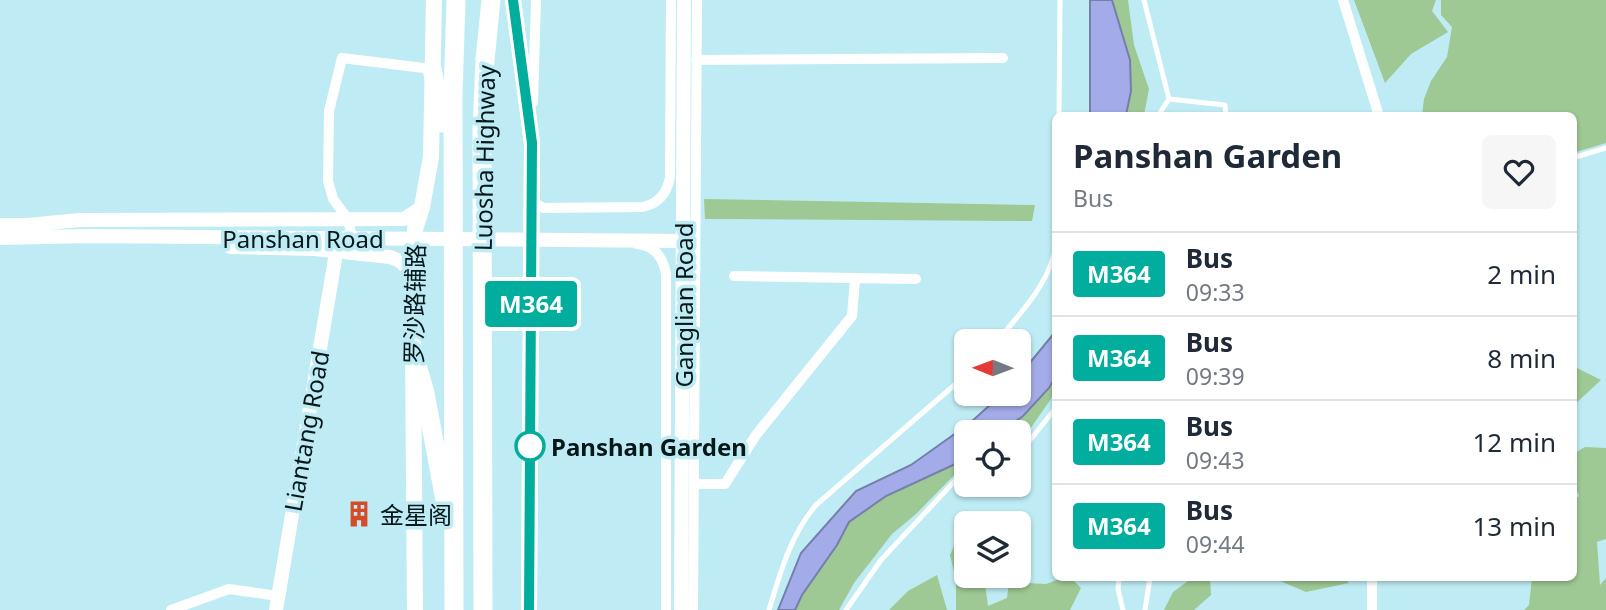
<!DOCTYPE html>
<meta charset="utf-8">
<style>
body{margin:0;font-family:"Noto Sans","Noto Sans SC",sans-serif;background:#f6f6f7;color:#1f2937;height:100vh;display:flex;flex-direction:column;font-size:26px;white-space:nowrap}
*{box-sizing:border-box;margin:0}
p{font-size:23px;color:#747a83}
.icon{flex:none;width:38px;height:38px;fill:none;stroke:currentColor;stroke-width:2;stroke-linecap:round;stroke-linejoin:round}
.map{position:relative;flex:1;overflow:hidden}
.panel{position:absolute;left:1052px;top:112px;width:525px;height:469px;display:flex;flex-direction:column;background:#fff;border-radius:10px;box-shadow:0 2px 5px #0004}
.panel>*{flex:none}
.badge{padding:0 14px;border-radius:5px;font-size:24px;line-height:46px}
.needle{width:46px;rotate:271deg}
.fabs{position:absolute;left:954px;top:329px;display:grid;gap:14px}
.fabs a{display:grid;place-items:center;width:77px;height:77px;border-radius:10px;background:#fff;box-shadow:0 2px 5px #0004;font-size:35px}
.map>.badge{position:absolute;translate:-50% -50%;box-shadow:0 0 0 4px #fff}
.round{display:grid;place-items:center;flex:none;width:74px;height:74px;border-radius:10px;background:#f6f6f7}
.summary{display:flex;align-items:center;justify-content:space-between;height:119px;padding:0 21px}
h1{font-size:33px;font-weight:700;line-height:52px}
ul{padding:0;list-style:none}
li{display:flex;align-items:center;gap:21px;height:84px;padding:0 21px;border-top:2px solid #e0e1e3}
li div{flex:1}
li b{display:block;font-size:26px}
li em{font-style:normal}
li .badge{min-width:77px;font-weight:700;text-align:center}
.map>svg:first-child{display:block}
.green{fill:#9ec894}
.water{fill:#a3abe8;stroke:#747faa;stroke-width:2}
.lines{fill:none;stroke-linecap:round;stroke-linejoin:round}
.lane{stroke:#fff;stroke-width:5}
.street{stroke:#fff;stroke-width:10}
.secondary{stroke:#fff;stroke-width:14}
.primary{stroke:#fff;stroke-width:16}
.highway{stroke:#fff;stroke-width:19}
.line-casing{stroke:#fff;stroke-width:16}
.line{stroke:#01ad9c;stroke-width:10}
.stop-dot{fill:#fff;stroke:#01ad9c;stroke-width:3.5}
.labels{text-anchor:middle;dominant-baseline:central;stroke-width:7;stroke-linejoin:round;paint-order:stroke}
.street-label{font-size:24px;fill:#07181b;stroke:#bfecf4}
.stop-label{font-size:24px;font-weight:bold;fill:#07181b;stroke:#bfecf4;text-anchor:start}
.poi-label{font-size:24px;fill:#07181b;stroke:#bfecf4;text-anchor:start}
</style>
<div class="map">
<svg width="1606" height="610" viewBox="0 0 1606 610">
<rect width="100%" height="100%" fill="#bfecf4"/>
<path class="green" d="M1098,0H1128L1134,45L1149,89L1144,115H1099Z
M1354,0H1436L1432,11L1448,32L1411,54L1385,83Z
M1441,0H1606V143L1573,153V116L1422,115L1424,99L1431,81L1447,57L1452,27L1441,15Z
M704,199L1035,205L1032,221L705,219Z
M1055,356V393L1019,445L1018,432H984Z
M1573,366L1601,380L1573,406Z
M966,446V463L916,514L892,534L854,583L839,610H788L834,527Z
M1585,447L1606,448V539L1597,542L1600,585L1606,578V610H1524L1529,605L1532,578H1573V500L1579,496L1573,483V454Z
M961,530L966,531V576H984L988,606L1007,598L1009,582L1046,584L1062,578H1071L1081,588L1070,610H956V580L950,555Z
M937,575L947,610H889L908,591Z
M1192,578H1210L1211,595L1194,610H1164L1173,592Z
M1273,578H1345L1349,583L1306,592Z"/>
<path class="water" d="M1090,0H1112L1130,60L1131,91L1126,115H1090Z
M1055,332V378L1049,388L1023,416L1001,432H966V459L886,496L849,522L837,545L802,595L795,610H778L801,553L856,491L911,465L970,423L1002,394H1018L1019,376Z"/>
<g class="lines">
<path class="lane" d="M1144,0L1169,99L1158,116
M1169,99L1225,105L1226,116
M1059,116L1060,0
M1573,158L1606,148
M997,341C1019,315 1049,284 1055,249
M1018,455L1055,409
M1119,578L1118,589L1123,610
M769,610C780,573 791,534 816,505L966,375
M846,610L881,560L966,469
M1145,610L1150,578"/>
<path class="street" d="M1343,0L1379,116
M696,60L1003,58
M533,102L536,0
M532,202L544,208L642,207C658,204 667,194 670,177L671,0
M352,238L348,219L333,199L328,181L329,111L342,58L432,69
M637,244C655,246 663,257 666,274V610
M734,276L916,279
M695,484H725L756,435L852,316L855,279
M1372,578V610
M171,610L229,589L278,596
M693,610L697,0"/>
<path class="secondary" d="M0,225H27L80,220L404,219L422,207
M0,238L90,236L683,241
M230,247L315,249L390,257L400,261L415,276
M276,610L336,253
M681,610L684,0"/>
<path class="primary" d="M513,0L532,143L529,610
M415,610L413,351L415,276L413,256L415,229L422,207L431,157L434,0"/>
<path class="highway" d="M432,69L443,123
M413,351L425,393L447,511
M454,610L453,95L456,0
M483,610L482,132L485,60L491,0"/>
</g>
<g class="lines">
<g class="line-casing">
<path id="line" d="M513,0L532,143L529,610"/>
</g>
<use href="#line" class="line"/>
</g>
<defs>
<g id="building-bare" transform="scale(2.1)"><path d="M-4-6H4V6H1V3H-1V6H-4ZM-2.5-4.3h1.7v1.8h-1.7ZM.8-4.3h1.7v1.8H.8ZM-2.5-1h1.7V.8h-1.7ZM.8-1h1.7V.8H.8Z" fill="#d54b28" stroke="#bfecf4" stroke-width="2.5" paint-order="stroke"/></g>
</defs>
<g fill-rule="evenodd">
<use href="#building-bare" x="359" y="514"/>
</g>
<circle class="stop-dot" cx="530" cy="446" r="14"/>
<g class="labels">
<g class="street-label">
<text transform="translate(484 158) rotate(-89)">Luosha Highway</text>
<text x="303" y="238">Panshan Road</text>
<text transform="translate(414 304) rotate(-89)">罗沙路辅路</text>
<text transform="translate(683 305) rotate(-90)">Ganglian Road</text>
<text transform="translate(306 431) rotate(-80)">Liantang Road</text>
</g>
<g class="stop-label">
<text x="551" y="446">Panshan Garden</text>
</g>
<g class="poi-label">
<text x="380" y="514">金星阁</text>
</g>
</g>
</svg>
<div class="fabs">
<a><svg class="needle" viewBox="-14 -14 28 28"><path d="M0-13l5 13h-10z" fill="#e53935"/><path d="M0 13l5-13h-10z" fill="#747a83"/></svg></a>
<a><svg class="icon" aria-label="locate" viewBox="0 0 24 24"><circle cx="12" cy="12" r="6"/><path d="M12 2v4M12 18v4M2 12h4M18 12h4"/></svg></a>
<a><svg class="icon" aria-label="layers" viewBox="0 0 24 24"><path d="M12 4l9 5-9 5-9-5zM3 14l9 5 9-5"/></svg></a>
</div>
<b class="badge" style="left:531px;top:304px;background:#01ad9c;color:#fff">M364</b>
<section class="panel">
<div class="summary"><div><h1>Panshan Garden</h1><p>Bus</p></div><a class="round"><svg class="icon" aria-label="heart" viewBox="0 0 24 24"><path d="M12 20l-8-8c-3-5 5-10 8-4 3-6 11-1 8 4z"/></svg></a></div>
<ul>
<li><span class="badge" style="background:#01ad9c;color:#fff">M364</span><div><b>Bus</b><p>09:33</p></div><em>2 min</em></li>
<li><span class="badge" style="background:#01ad9c;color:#fff">M364</span><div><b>Bus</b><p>09:39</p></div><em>8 min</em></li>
<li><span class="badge" style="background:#01ad9c;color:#fff">M364</span><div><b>Bus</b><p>09:43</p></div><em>12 min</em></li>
<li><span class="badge" style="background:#01ad9c;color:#fff">M364</span><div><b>Bus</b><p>09:44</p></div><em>13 min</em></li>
</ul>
</section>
</div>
